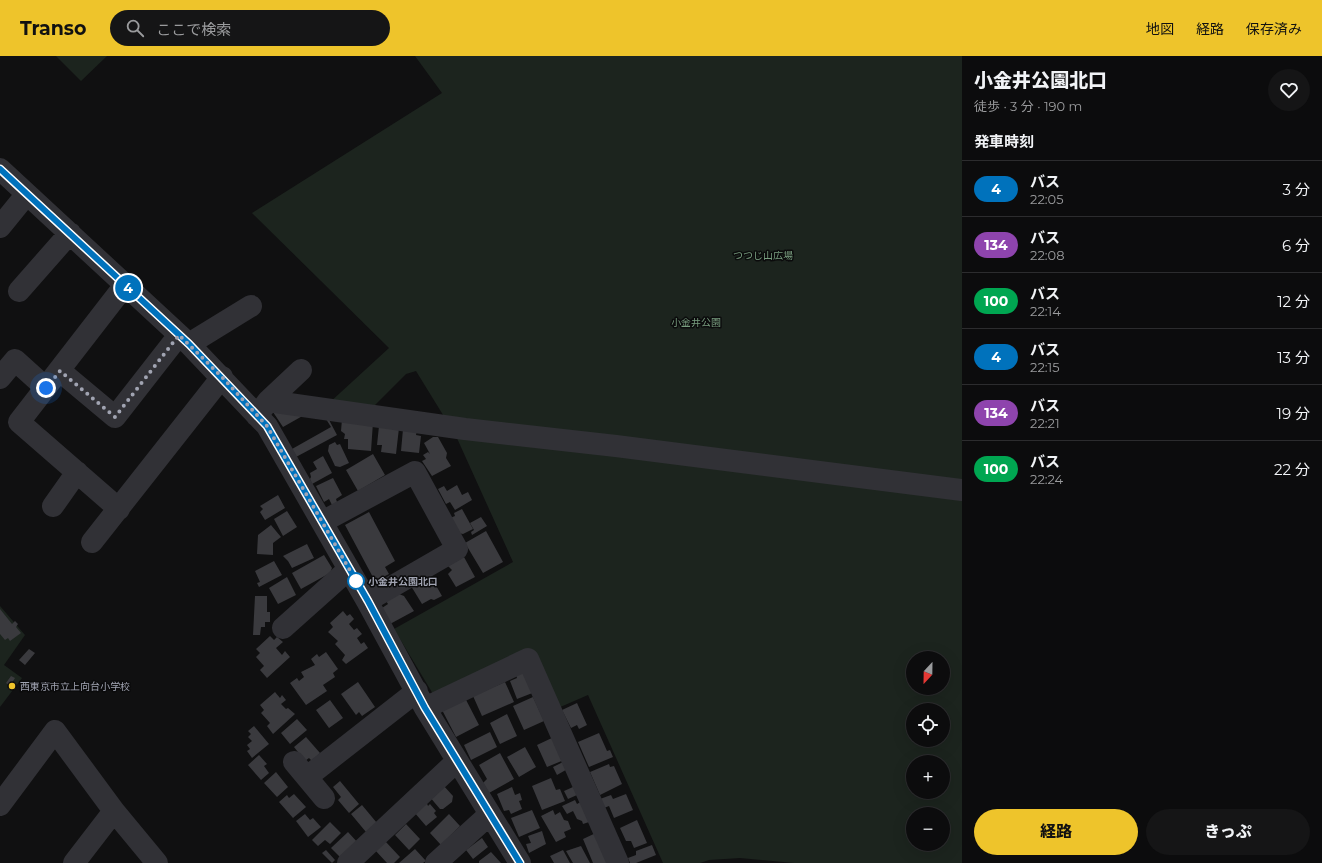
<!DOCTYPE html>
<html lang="ja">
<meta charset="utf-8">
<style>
body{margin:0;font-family:Montserrat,"Noto Sans JP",sans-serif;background:#151516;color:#f1f3f6;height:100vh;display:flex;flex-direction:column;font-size:15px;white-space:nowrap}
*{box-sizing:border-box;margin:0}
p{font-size:13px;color:#9a9b9d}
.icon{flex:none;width:22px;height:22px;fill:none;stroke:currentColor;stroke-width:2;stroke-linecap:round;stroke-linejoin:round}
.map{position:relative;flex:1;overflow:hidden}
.panel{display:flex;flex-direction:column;background:#0c0c0d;width:360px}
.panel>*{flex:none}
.badge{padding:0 8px;border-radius:13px;font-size:14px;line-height:26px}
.needle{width:26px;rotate:202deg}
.controls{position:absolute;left:906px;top:595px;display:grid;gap:8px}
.controls a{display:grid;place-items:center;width:44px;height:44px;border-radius:50%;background:#0c0c0d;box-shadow:0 4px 16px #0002,0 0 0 1px #2c2c2e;font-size:20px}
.you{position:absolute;width:20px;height:20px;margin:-10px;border:3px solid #fff;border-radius:50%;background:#1a73e8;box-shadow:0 0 0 6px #1a73e833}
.map>.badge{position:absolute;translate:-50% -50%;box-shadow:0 0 0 2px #fff}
h2{padding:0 12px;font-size:15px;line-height:36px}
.round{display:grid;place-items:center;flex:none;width:42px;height:42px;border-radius:21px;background:#151516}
.headline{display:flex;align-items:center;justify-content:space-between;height:68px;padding:0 12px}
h1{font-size:19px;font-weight:800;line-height:30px}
.button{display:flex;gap:8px;margin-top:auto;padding:8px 12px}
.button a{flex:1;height:46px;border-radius:24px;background:#eec42b;color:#111;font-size:16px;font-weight:800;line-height:46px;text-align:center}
.button a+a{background:#151516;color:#f1f3f6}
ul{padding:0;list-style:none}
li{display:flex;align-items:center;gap:12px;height:56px;padding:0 12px;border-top:1px solid #2c2c2e}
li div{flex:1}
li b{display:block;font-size:15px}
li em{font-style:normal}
li .badge{min-width:44px;font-weight:700;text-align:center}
header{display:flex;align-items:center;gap:24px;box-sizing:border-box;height:56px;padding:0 20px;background:#eec42b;color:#111}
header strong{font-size:19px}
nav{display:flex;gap:22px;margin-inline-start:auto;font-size:14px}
.search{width:280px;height:36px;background:#151516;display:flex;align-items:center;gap:10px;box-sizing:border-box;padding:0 14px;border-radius:22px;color:#9a9b9d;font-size:15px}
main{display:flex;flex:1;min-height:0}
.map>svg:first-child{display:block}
.green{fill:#1c241e;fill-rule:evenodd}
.building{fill:#3a3a3e}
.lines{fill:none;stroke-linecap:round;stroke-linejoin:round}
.minor{stroke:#313136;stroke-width:22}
.line-casing{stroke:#fff;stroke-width:9}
.line{stroke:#0072bc;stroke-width:6}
.walk{stroke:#a1a4b2;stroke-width:4;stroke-dasharray:0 7.2}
.stop-dot{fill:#fff;stroke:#0072bc;stroke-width:2}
.poi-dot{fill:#eec42b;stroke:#0b0b0c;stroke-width:1.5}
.labels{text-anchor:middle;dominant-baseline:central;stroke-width:3;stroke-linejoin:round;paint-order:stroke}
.park-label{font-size:10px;fill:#789d7f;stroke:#0b0b0c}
.stop-label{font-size:10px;font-weight:bold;fill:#a1a4b2;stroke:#0b0b0c;text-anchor:start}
.poi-label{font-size:10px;fill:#a1a4b2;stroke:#0b0b0c;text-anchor:start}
</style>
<header>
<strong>Transo</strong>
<div class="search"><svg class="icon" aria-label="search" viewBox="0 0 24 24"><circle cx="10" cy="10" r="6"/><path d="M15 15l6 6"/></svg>ここで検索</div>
<nav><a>地図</a><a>経路</a><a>保存済み</a></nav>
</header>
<main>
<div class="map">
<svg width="962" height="807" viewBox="0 0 962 807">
<rect width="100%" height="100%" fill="#101011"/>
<path class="green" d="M56,0H107L81,25Z
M415,0H962V807H794L740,802L709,804L700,807H663L588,639L558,652L531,595L433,638L394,573L513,506L456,380L416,315L406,318L371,353L328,348L389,292L252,157L442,37ZM913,602H943V632H913ZM913,654H943V684H913ZM913,706H943V736H913ZM913,758H943V788H913Z
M0,550L25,579L4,609L22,622L0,651Z"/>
<path class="building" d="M273,356L306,358L283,371Z
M328,362L337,379L296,401L292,393L331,371L326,363Z
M342,363L373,366L371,395L348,393V383H344L345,378L341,375Z
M379,370L399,372L396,398L381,396L382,389H377Z
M403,373L417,374L416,379L421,380L419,397L401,395Z
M433,381H438L447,397L446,402L451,410L432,420L422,405L426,403L423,399L428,396L430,398L424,387Z
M335,386L337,389L340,388L349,407L340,411L335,410L328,395L329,389Z
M373,398L385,419L358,435L346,414Z
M323,400L332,417L312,428L310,423L311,421L310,417L317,413L313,406Z
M333,422L342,439L336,443L337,446L332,449L329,443L324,446L316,430Z
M457,429L462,439L468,436L472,444L455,454L450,446L446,448L438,433L444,430L447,435Z
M278,439L285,452L265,464L260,456L263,453L260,450Z
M462,453L473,473L463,478L458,477L450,462L455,460L454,457Z
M287,455L297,471L283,480L274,463Z
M369,456L395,505L385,511L389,518L375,525L345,469Z
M481,461L487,470L472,479L471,476L474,474L470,467Z
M271,469L281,481L273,487V499L257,498L258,479Z
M486,475L503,506L483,517L465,487Z
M307,488L314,502L292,512L288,505L283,500Z
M324,499L332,512L330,517L301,533L292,517Z
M464,501L475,521L456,531L448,518L452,514L448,510Z
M274,505L282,519L259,531L257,527L260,526L255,515Z
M430,519L442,540L434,544L431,543L422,548L411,530Z
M287,521L296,539L278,548L269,532Z
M399,538L404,540L414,555L390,568L382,552L388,548L386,545Z
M255,540H267V556H270V566H265V571H261L260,579H253Z
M0,553L12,568L15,565L18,568L16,571L21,577L10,585L8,582L5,584L0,578Z
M343,555L347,560L350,558L354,563L349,568L354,574L357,572L362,578L357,582L361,588L364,586L368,592L346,608L342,604L345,599L335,588L338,585L328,576L333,571L330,567Z
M270,580L274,584L277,581L283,586L276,592L282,599L285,595L290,601L267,622L260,614L264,610L256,601L260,597L256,593Z
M29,593L35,597L25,609L19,604Z
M326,596L338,613L333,617L335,621L323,629L327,635L306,649L290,627L297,622L299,625L304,621L301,616L315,609L311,603L317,598L319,601Z
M526,615L535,636L517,643L510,625L517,622L516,619Z
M11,620L15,622L10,630L6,627Z
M358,626L375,651L362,660L359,656L356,659L341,638Z
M505,626L514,646L482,660L473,640Z
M275,636L280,642L282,639L286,644L281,648L286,653L288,652L295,658L273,678L267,670L270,667L261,657L264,654L260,649Z
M463,638L479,669L456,681L440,650Z
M533,641L544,665L524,674L513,650Z
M330,644L343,662L329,672L316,654Z
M577,647L587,669L579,673L577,669L571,672L562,654Z
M507,658L517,680L500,688L490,667Z
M297,663L307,674L290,688L281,677Z
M254,670L269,688L252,702L247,695L250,693L247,689L252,685L248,681L251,678L248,675Z
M490,676L497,691L471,704L464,689Z
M599,677L607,695L610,694L613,701L589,711L578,686Z
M306,681L320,697L312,705L309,702L305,705L294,691Z
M554,681L564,704L547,711L537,689Z
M525,691L536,711L519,721L507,701Z
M500,697L514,723L489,737L483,727L487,723L479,709Z
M259,699L267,708L264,710L269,717L261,724L248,709Z
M567,704L571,711L557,719L553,711Z
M609,708L610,711L614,710L622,728L600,739L590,716Z
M276,716L288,731L277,741L264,727Z
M551,722L556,734L560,733L565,745L542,754L532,730Z
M340,725L359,748L349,757L338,744L341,741L333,731Z
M443,729L453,740L452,746L443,753H440L429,740Z
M512,731L515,739L520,737L522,744L519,745L522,753L511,758L509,754L504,755L497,738Z
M573,731L577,739L568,743L564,735Z
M294,738L306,751L293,762L279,746L287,739L289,742Z
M626,738L633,754L614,762L609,750L604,752L600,743L611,739L613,743Z
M575,744L577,748L584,744L592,765L583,768L582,765L577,763L573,755L567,758L562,750Z
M426,745L428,750L430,748L436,755L434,757L437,761L426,770L414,756Z
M362,749L377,767L366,776L351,758Z
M532,754L540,772L519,781L511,762Z
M553,754L555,759L560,756L564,764L568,765L571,773L564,776L566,781L556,786L541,760Z
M305,758L310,764L313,762L321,771L308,781L296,765Z
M449,758L460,770L441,789L430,777Z
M637,764L647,787L634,792L631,785H626L620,772Z
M330,766L341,777L330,788L325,784L318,790L312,784Z
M406,768L420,783L409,794L395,779Z
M542,775L546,788L529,797L526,788L531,787L528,780Z
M348,776L359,788L342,803L331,792Z
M598,776L612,807H593L583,783Z
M482,782L488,791L473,803L466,794Z
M385,785L400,801L394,807H387L375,794Z
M652,789L656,799L636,807H630L628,802L636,799V795Z
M581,790L590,807H573L566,795Z
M415,793L426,805L423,807H399Z
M326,794L335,804L332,807L322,797Z
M563,794L570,807H554L550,800Z
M491,796L501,807H479V805Z"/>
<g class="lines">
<path class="minor" d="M0,113L189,288L267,370L367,545L425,652L520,807
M0,171L26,139
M19,235L70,177
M189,288L251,250
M60,315L115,361L179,279
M0,322L15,304L46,332
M268,345L301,314
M257,360L268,345L465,373L616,390L962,434
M53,450L77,416
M119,453L19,366L125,229
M322,466L415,416L457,493L367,545
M92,486L222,321
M283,572L349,513
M425,652L528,603L618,807
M294,706L324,742
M307,721L417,635
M0,749L55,675L114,755L74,807
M114,755L157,807
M348,807L457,705
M436,807L490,758"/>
</g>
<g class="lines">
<g class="line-casing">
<path id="line" d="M0,113L189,288L267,370L368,545L425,652L520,807"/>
</g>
<use href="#line" class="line"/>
<path class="walk" d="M46,332L60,315L115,361L179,279L222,321L267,370L356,525"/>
</g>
<circle class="stop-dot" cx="356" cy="525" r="8"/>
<circle class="poi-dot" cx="12" cy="630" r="4"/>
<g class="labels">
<g class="park-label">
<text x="763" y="199">つつじ山広場</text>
<text x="696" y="266">小金井公園</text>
</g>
<g class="stop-label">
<text x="368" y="525">小金井公園北口</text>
</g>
<g class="poi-label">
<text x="20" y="630">西東京市立上向台小学校</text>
</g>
</g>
</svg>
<div class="controls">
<a><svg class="needle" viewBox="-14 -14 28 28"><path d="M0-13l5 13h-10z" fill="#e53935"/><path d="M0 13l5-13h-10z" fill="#9a9b9d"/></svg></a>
<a><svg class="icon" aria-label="locate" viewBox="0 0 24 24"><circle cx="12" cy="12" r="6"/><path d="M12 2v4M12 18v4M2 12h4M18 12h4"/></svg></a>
<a>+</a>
<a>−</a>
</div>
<div class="you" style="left:46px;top:332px"></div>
<b class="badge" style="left:128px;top:232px;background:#0072bc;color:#fff">4</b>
</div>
<section class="panel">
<div class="headline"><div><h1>小金井公園北口</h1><p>徒歩 · 3 分 · 190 m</p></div><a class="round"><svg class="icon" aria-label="heart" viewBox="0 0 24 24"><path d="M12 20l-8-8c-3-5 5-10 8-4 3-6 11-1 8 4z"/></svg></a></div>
<h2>発車時刻</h2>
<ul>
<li><span class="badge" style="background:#0072bc;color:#fff">4</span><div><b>バス</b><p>22:05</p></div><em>3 分</em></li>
<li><span class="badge" style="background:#8e44ad;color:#fff">134</span><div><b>バス</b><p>22:08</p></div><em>6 分</em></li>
<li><span class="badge" style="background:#00a651;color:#fff">100</span><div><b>バス</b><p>22:14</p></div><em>12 分</em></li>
<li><span class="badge" style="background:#0072bc;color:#fff">4</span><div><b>バス</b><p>22:15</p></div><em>13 分</em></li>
<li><span class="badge" style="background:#8e44ad;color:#fff">134</span><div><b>バス</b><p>22:21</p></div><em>19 分</em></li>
<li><span class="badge" style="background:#00a651;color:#fff">100</span><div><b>バス</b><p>22:24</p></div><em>22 分</em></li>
</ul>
<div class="button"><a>経路</a><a>きっぷ</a></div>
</section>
</main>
